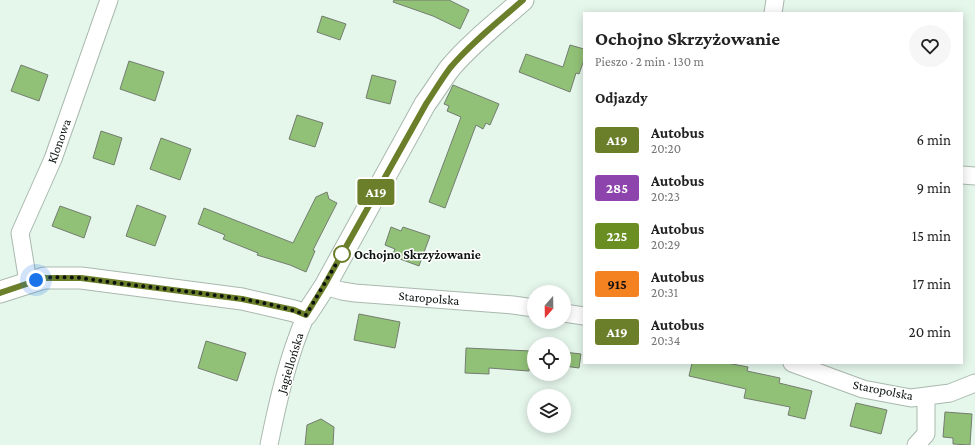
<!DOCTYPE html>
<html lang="pl">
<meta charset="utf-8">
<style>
body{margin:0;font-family:"Crimson Pro",serif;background:#f6f6f6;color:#222;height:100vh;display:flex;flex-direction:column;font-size:15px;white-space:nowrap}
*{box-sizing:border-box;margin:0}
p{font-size:13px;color:#767676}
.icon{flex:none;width:22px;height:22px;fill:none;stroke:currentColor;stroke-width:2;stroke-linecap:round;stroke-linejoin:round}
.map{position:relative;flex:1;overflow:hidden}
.side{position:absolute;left:583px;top:12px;width:380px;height:352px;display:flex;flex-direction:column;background:#fff;border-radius:0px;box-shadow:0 2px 10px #0003}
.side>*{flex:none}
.badge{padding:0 8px;border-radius:3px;font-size:14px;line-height:26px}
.needle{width:26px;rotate:200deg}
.controls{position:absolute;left:527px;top:285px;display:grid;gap:8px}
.controls a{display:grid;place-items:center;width:44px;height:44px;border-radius:50%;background:#fff;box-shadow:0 2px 10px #0003;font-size:20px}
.you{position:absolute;width:20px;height:20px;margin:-10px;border:3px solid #fff;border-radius:50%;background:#1a73e8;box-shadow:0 0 0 6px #1a73e833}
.map>.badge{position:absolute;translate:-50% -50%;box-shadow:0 0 0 2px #fff}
h2{padding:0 12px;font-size:15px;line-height:36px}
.round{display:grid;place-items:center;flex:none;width:42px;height:42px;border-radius:21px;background:#f6f6f6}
.overview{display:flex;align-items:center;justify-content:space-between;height:68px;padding:0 12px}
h1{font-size:19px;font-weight:700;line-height:30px}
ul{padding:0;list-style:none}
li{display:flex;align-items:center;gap:12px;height:48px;padding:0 12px}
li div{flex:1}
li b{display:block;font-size:15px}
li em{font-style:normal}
li .badge{min-width:44px;font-weight:700;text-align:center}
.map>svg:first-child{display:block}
.building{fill:#91c177;stroke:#747d6f}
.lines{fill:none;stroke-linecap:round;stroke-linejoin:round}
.minor-casing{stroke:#a9b9ae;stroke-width:19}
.tertiary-casing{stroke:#a9b9ae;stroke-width:23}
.minor{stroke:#fff;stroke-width:17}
.tertiary{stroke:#fff;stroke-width:21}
.line-casing{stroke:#fff;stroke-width:9}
.line{stroke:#6b7e29;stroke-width:6}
.walk{stroke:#0c120e;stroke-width:4;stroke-dasharray:0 7.2}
.stop-dot{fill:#fff;stroke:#6b7e29;stroke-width:2}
.labels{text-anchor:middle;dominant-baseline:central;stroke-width:3;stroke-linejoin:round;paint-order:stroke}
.street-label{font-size:13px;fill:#0c120e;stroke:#fff}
.stop-label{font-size:13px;font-weight:bold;fill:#0c120e;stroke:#fff;text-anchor:start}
</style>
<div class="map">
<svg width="975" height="445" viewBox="0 0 975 445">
<rect width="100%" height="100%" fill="#e5f6eb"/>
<path class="building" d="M394,0H449L469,10L460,29L433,16L393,2Z
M322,16L346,24L340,40L317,32Z
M570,45L584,49V60L579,74L576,73L570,92L519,72L526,54L563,67Z
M129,61L164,72L155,101L120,89Z
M21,65L48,75L39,101L11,91Z
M372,75L396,81L390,104L366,98Z
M453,85L499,104L490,125L486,123L483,129L476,125L445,208L429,202L461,117L447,111L449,106L444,104Z
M297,115L323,123L315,147L289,139Z
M101,131L122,138L114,165L93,158Z
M161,138L191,149L180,180L150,169Z
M327,192L329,199L337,203L313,250L315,251L306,272L290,265L257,255L258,253L223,239L225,235L198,224L204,208L293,243L316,197Z
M137,205L166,216L155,246L126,236Z
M60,206L91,217L84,238L52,226Z
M391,227L401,231L403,227L430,236L419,266L392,256L395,249L385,245Z
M359,314L400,322L395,348L354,340Z
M206,341L246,353L237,381L198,368Z
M466,348L531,351L529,371L489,368V374L465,373Z
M564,352L581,354L579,368L564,366Z
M692,363H727L748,367L747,371L780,378L779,383L812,391L805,419L788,415L790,407L744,398L746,389L689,376Z
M856,403L887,410L881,434L850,426Z
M945,412L972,414L970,445L953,444V438L943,437Z
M321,419L334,427L333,445H305L307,425Z"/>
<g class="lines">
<g class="minor-casing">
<path id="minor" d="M773,13L775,0
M962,175L975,176
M28,282L20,233L53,159L109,0
M325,286L342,291L355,293L513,305L534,308
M564,313L584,316
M792,363L863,389L911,398L950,393L975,383
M269,445C278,400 288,357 306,315
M916,445L926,434V396"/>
</g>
<g class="tertiary-casing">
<path id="tertiary" d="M0,292L44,278H81L242,299L294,311L306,315L325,286L425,104C434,92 441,80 450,68C471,43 498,22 523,0"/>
</g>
<use href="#minor" class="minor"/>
<use href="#tertiary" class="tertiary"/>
</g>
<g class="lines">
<g class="line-casing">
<path id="line" d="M0,293L44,278H81L242,299L294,310L306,315L324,286L426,104C434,92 441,80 450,68C471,43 498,22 523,0"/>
</g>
<use href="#line" class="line"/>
<path class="walk" d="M36,280C50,276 66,277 81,278C120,284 160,288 199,293C235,298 272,302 306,315L342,254"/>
</g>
<circle class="stop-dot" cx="342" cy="254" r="8"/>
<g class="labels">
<g class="street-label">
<text transform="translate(59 141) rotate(-70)">Klonowa</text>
<text transform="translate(429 298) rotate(5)">Staropolska</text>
<text transform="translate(290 363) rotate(-73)">Jagiellońska</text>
<text transform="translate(883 390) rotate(11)">Staropolska</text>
</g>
<g class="stop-label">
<text x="354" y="254">Ochojno Skrzyżowanie</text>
</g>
</g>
</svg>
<div class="controls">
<a><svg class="needle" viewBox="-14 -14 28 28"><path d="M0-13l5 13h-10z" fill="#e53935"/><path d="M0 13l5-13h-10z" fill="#767676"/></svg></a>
<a><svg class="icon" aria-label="locate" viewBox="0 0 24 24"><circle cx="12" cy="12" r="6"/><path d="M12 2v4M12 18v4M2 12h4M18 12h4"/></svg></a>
<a><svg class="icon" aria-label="layers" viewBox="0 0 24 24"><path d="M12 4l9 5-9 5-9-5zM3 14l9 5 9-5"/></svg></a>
</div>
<div class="you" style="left:36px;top:280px"></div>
<b class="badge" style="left:376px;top:192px;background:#6b7e29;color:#fff">A19</b>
<section class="side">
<div class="overview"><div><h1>Ochojno Skrzyżowanie</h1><p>Pieszo · 2 min · 130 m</p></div><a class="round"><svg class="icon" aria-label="heart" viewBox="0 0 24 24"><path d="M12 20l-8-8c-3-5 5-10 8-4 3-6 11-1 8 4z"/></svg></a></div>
<h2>Odjazdy</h2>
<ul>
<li><span class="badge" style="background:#6b7e29;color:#fff">A19</span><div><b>Autobus</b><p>20:20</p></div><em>6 min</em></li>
<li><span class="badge" style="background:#8e44ad;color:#fff">285</span><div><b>Autobus</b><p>20:23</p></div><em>9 min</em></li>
<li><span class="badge" style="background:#6b8e23;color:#fff">225</span><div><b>Autobus</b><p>20:29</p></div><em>15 min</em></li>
<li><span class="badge" style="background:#f58220;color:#111">915</span><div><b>Autobus</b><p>20:31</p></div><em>17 min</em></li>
<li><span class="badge" style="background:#6b7e29;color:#fff">A19</span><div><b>Autobus</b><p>20:34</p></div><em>20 min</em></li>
</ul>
</section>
</div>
